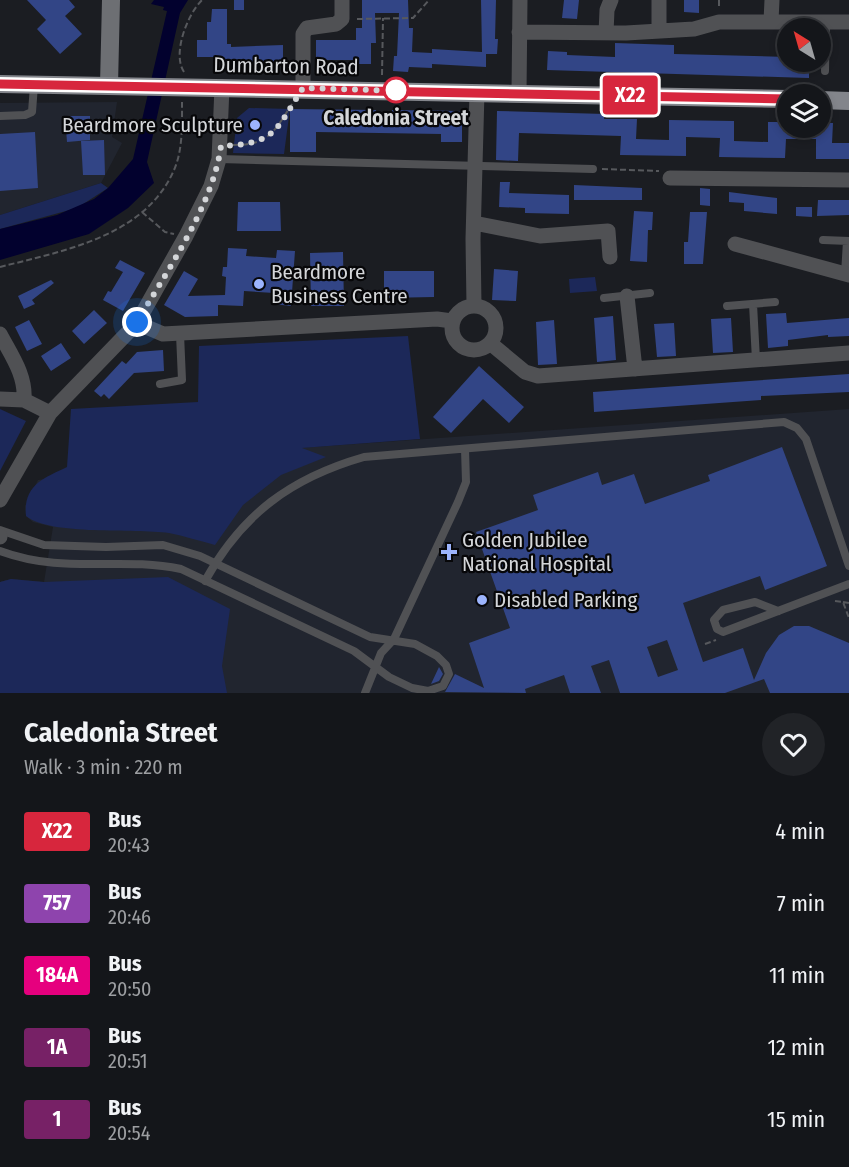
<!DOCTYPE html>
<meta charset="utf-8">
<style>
body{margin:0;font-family:"Fira Sans Condensed",sans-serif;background:#212327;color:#f1f3f6;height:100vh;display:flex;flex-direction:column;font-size:22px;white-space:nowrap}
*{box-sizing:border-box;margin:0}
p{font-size:20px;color:#9d9fa2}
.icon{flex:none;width:33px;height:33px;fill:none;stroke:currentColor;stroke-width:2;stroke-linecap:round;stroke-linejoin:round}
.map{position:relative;height:693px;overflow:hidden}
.details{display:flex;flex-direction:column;background:#14161a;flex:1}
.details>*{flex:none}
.badge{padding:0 12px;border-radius:4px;font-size:21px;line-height:39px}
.needle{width:39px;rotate:323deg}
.controls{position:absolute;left:777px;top:18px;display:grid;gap:12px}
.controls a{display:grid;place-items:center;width:54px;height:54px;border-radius:50%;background:#14161a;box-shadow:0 3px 9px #0003,0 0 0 2px #333539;font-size:30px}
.you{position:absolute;width:30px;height:30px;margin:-15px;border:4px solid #fff;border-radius:50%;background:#1a73e8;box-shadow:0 0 0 9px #1a73e833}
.map>.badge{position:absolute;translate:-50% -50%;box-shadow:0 0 0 3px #fff}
.round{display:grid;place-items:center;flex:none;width:63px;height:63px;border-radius:32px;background:#212327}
.head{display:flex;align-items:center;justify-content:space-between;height:102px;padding:0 24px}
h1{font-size:28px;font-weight:700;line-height:45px}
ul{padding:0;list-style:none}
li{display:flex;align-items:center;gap:18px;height:72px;padding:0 24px}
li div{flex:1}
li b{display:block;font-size:22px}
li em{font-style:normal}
li .badge{min-width:66px;font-weight:700;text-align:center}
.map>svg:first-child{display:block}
.built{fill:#21252f}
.green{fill:#1c2859}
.water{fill:#02012e}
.building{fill:#324586;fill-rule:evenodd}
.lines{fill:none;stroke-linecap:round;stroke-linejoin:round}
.path{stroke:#57595d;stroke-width:2;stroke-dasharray:6 3;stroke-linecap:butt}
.lane{stroke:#505154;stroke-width:8}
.street{stroke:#505154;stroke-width:15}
.secondary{stroke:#6d6f73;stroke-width:18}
.primary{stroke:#83858b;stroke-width:18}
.line-casing{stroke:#fff;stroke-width:14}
.line{stroke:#d7263d;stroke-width:9}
.walk{stroke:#d4d6d9;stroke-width:6;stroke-dasharray:0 10.8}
.stop-dot{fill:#fff;stroke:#d7263d;stroke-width:3}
.poi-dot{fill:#9cb4fd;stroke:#070709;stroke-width:2}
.labels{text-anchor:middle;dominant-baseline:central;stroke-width:4.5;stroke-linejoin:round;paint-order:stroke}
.street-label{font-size:21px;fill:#d4d6d9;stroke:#070709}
.stop-label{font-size:21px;font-weight:bold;fill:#d4d6d9;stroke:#070709}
.poi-label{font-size:21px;fill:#d4d6d9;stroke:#070709;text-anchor:start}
</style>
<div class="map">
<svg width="849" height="693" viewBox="0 0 849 693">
<rect width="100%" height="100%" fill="#1b1d22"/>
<path class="built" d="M117,102L112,137L122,143L101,183L0,215V103Z
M849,409V693H0V582L11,579L44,582L53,527L33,522L26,516L25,506L38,480L300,448Z"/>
<path class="green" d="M249,108L290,109L284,154L233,153L237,118Z
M101,183L108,188L77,208L0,229V215Z
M595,277L597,291L570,293L569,279Z
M408,336L420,439L302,448L326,457L281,475L243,505L215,545C200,541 184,536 169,533C134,528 51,536 26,516C23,485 44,478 67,467L71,409L198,402L199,346Z
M0,409L26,421L0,471Z
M168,577L230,609L222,666L227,693H0V582L11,579L44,582Z"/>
<path class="water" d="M154,0H188L180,13L147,162L154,183L128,208L89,234L0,260V229L57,215L94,199L108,188L133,159L167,11L163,10L164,7L151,4Z"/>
<path class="building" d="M27,0H69L75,7L65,16L82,34L60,54L37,29L46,20Z
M234,0H244V10H234Z
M362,0H408L409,28H413L412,52L432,53V49L482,52L481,0H496L495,39H498L497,54H486V67L432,64V68L409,67L408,72L393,71L394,56H397L399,13H375L376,43H371V64H356V60H316V40H356V28H362Z
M564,0H579L577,19L562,18Z
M684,0H699V13L684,12Z
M212,9H227V44H231V47L283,45V62L231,64V61H213V57H197V40H207V22H211Z
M615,43L674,45V54L788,57V62H809V78L547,70L548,51L567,52V55L615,57Z
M290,109L376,110V113H392V110L462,111V142H441V134L316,132V152H290Z
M497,111L605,114L604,119H637L636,139L669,140V120L734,121V141L768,142V122H788V128H820V123H833L832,143H849V159H816V139H786L785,158L719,157L720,138L686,137V156L620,155L621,136L519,133L518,161L496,160Z
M65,116H90V140L67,142Z
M35,132L38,188L0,191V134Z
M104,140L105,175H83L81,141Z
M500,182H510L509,193L569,195V214L525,213V208L499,207Z
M574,185L642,188V200H574Z
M700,188L710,189V206L700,205Z
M729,192L777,198V214L744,211V203L729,202Z
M818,200H849V215L817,216Z
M238,202H280L281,231H237Z
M796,207H812V217L796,216Z
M634,211L653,212L652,230H648L647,262L630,261Z
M690,212H707L703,264H684V242H688Z
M228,248L247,249L246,256L276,258L277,250L295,251L291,306L273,304L274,293L244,291L243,306L218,305V316L185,317L164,305L184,271L198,279L188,296L225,295L226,277L222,276L223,267H227Z
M343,252L344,306H311L310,253Z
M120,260L145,273L123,311L103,300L108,291L111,292L123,272L115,268Z
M494,269L518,271L516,301L492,300Z
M384,271H434V297L384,298Z
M51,280L54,283L32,300L35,304L24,309L18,296Z
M94,310L107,323L84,344L72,331Z
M786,313L787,323L849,318V336L828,337V335L788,340V346L768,348L766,314Z
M613,316L616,360L597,362L594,318Z
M731,318L733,352L713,353L711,319Z
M29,320L42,344L27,351L15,327Z
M554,320L557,364L538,365L536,322Z
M674,323L676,356L657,357L654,324Z
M61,343L71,358L51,371L41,356Z
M163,350L164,371L134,373L109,399L104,394L101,397L94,391L122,361L126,364L137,352Z
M479,366L524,407L509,423L483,399L451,433L433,417Z
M849,374V392L761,396V400L594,412L593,392Z
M782,447L827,566L765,590L760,576L683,603L703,662L743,648L754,680L766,653L779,635L794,626H809L849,643V693H770L764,679L725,693H620L609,660L591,666L601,693H570L564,675L525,689L526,693L445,692L455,674L484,688L469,643L510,628L476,532L538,510L533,495L598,472L602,485L634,474L645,504L710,481L708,475ZM667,640L678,670L658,677L647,647Z
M439,667L443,674L439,681L431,684Z"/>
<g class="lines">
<path class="path" d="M719,0V9
M357,19L413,18L429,0
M184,72C172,54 187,15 202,0
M382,75L383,18
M233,145C269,145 274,132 292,104
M602,169L659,171
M142,212L165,232L174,234
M0,267C62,251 145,237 174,170C183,150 182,124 182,102
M835,601L843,602L849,618
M843,602L849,603
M705,644L716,640"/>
<path class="lane" d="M825,71L826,22
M0,116L25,115L32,112L34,85
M219,159L593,169
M823,240L849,241
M845,274L847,241
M604,298L650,293
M753,304L756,360
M727,306L775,302
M160,384L182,380L180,334
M0,530L44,545L106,547L163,545L200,556L370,637L415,644L437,656L446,665L449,674L443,686L428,691L412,688L389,677L354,651L181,569C119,556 65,575 0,551
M205,581C242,514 291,478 364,457L784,422L797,428L806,439L849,566
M778,611L755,602L723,610L714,620L717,629L723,632L849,584
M365,693L381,653L394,639L458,502L466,482L465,449"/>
<path class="street" d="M771,21L772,0
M659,31V0
M519,32L626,33L694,29L719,22H849
M606,33L607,10L611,0
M303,88V34L307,28L336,24L342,19V0
M519,93L520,0
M670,178L849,180
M474,223L540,236L608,231L610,257
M735,244L849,275
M627,296L635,369
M474,305L473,239L477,92
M452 328a22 22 0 1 1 44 0a22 22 0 1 1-44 0Z
M137,323L163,334L437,319L452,321
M0,334C11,355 26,375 24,400L50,413
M490,343L525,372L538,376L849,353
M0,399L24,400
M0,500L50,413L137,323L186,236L211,186L219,159L222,87
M0,536V537"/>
<path class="secondary" d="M109,85L111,0"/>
<path class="primary" d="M0,84L788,99
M820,100L849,101"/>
</g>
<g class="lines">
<g class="line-casing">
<path id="line" d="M0,84L788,99"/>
</g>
<use href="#line" class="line"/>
<path class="walk" d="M137,322C167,271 213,205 221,146C276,144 275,131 303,88L405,91L396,90"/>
</g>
<circle class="stop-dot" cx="396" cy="90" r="12"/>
<g class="poi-dot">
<circle cx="255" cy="125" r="6"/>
<circle cx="259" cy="284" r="6"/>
<path d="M446 543h6v6h6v6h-6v6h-6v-6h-6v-6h6z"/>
<circle cx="482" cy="600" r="6"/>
</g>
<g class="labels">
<g class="street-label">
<text transform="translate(286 66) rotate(1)">Dumbarton Road</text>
</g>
<g class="stop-label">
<text x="396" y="118">Caledonia Street</text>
</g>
<g class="poi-label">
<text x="243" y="125" text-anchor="end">Beardmore Sculpture</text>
<text x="271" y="272">Beardmore<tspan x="271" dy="24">Business Centre</tspan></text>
<text x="462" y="540">Golden Jubilee<tspan x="462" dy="24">National Hospital</tspan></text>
<text x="494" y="600">Disabled Parking</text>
</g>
</g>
</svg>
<div class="controls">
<a><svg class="needle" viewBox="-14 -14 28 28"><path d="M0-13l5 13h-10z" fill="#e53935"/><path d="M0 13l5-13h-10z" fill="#9d9fa2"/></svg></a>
<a><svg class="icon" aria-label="layers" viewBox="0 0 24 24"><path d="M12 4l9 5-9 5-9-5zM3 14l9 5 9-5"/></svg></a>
</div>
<div class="you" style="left:137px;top:322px"></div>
<b class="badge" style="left:630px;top:95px;background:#d7263d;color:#fff">X22</b>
</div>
<section class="details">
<div class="head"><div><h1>Caledonia Street</h1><p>Walk · 3 min · 220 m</p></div><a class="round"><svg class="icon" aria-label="heart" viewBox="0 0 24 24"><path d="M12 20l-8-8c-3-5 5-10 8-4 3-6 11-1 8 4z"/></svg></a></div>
<ul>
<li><span class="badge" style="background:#d7263d;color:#fff">X22</span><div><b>Bus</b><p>20:43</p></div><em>4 min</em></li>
<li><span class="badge" style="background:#8e44ad;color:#fff">757</span><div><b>Bus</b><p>20:46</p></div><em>7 min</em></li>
<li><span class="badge" style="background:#e6007e;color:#fff">184A</span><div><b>Bus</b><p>20:50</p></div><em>11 min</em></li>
<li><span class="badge" style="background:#772166;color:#fff">1A</span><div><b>Bus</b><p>20:51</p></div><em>12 min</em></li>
<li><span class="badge" style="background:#772166;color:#fff">1</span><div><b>Bus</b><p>20:54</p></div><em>15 min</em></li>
</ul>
</section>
